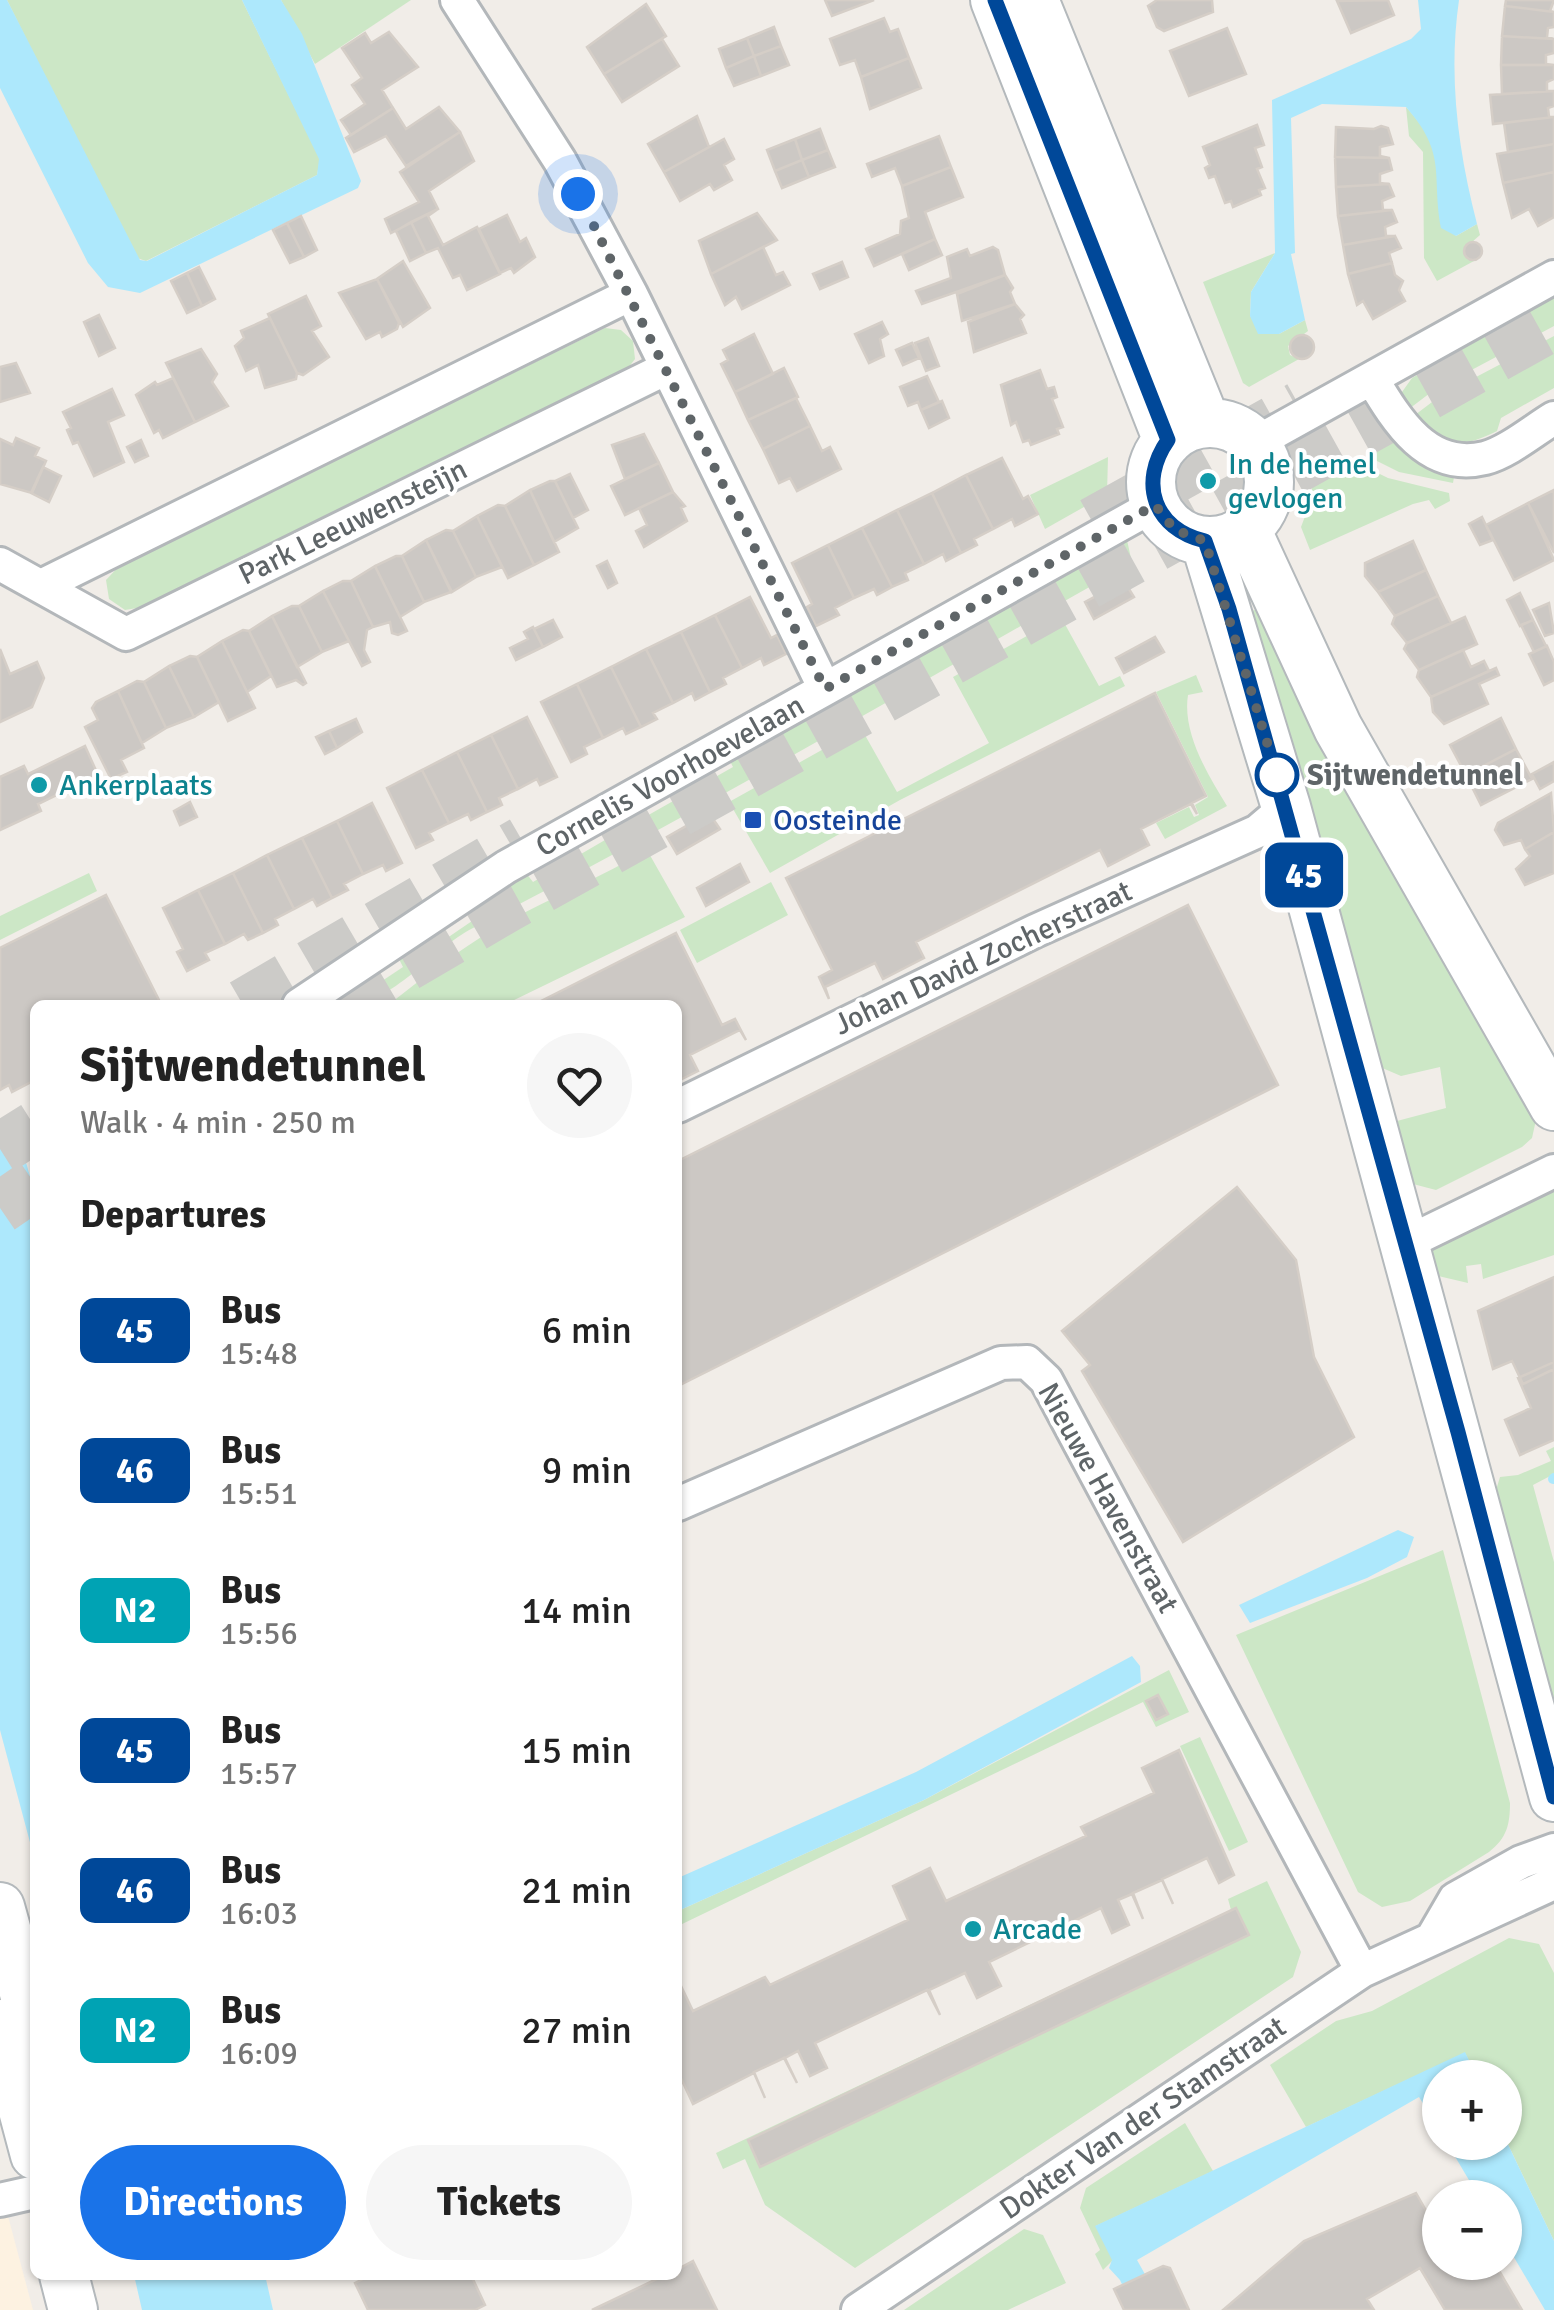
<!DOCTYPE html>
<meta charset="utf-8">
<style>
body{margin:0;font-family:Signika,sans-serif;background:#f6f6f6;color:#222;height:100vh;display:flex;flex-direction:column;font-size:38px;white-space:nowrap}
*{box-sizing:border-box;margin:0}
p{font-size:32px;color:#767676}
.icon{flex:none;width:55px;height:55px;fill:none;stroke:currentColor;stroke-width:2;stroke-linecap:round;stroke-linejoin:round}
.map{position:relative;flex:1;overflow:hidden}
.sheet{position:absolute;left:30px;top:1000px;width:652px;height:1280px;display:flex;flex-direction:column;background:#fff;border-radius:15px;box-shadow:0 2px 8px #0004}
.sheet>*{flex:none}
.badge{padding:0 20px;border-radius:15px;font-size:35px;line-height:65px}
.tools{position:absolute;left:1422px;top:2060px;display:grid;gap:20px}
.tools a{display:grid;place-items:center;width:100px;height:100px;border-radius:50%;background:#fff;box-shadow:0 2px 8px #0004;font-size:50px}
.you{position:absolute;width:50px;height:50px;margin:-25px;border:8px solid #fff;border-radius:50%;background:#1a73e8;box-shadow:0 0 0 15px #1a73e833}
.map>.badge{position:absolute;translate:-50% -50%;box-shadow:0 0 0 5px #fff}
h2{padding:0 50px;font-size:38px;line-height:90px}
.round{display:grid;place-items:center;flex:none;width:105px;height:105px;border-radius:52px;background:#f6f6f6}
.overview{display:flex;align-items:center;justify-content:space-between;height:170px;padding:0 50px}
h1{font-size:48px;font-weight:800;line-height:75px}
.cta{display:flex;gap:20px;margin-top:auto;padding:20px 50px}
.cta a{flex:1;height:115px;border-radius:60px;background:#1a73e8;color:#fff;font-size:40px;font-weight:800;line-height:115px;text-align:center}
.cta a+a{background:#f6f6f6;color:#222}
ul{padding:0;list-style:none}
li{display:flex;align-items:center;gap:30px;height:140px;padding:0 50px}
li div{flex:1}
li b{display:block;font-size:38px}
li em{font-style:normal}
li .badge{min-width:110px;font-weight:700;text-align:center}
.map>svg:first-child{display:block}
.commercial{fill:#fdf2e1}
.green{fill:#cce7c6}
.water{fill:#ade8fc}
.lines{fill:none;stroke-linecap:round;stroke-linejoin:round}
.stream{stroke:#ade8fc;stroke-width:10}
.building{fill:#ccc8c4;stroke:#d5cec7;stroke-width:2.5}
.primary-tunnel{stroke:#cccbc8;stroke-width:52;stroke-dasharray:52 26;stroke-linecap:butt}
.street-casing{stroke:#b3b7ba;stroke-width:38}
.secondary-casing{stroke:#b4b9bc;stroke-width:52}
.street{stroke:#fff;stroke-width:32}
.secondary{stroke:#fff;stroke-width:48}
.line-casing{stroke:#fff;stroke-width:22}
.line{stroke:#004899;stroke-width:15}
.walk{stroke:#5f6568;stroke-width:10;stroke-dasharray:0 18}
.culture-dot{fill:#0f9aa8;stroke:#fff;stroke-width:4}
.stop-dot{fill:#fff;stroke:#004899;stroke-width:5}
.transit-dot{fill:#1a4fb4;stroke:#fff;stroke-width:4}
.labels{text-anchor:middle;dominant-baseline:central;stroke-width:8;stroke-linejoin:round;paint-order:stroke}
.culture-label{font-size:30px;fill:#0d838f;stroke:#fff;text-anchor:start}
.street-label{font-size:30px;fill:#5f6568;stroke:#fff}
.stop-label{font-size:30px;font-weight:bold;fill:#5f6568;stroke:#fff;text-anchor:start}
.transit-label{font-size:30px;fill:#164399;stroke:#fff;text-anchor:start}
</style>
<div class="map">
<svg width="1554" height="2310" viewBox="0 0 1554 2310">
<rect width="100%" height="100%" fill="#f1ede8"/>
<path class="commercial" d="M0,2186L33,2310H0Z"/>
<path class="green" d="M7,0H242L320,159L317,175L146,261L134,257Z
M281,0H411L315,64Z
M1406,107C1419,121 1435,142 1439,161C1447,200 1427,194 1456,236L1477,224L1480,235L1463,250L1474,261L1437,281L1424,258L1423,152L1409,136Z
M1275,253L1251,292L1250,316L1279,334L1305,320L1308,331L1288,346L1290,355L1299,359L1249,387L1243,383L1203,282Z
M1554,296V326L1434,390L1405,412L1402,392L1412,378Z
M605,328L621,330L633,341L635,359L625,372L143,607L125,610L109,599L106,580L121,564Z
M1554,336V388L1501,418L1497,431C1458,451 1443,444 1411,418L1440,396Z
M1388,433L1410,457L1455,471L1453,483L1399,472L1375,460L1369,447Z
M1108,457L1107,494L1045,529L1030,495Z
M1345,457L1388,478L1449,493L1450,501L1435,509L1429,500L1413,504L1310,550L1301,527L1312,498V474Z
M1127,540L1132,563C913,686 697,814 473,928C432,949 392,1005 346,1005L403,967L398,957L427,938L434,947L513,893L508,884L526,873L533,882L629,826L624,816L639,808L645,817L733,767L728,757Z
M1266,605L1536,1120L1532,1138L1522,1147L1436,1190L1413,1184L1397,1121L1446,1108L1440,1067L1401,1076L1380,1067L1243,615Z
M1061,617L1099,686L1120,676L1125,686L900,800L770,873L729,802L861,728L897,792L989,743L953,677Z
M1196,675L1203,692L1188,695C1182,733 1208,775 1227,806L1165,839L1156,823L1189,807L1194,817L1199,815L1195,805L1208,797L1156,692Z
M647,850L685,917L504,1005H388C423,978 457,951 496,928C545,900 598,879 647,850Z
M89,873L97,891L0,940V916Z
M771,882L788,915L697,963L680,930Z
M1554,1186V1255L1483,1279L1481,1264L1466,1266L1468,1283L1434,1275L1427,1255L1430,1246Z
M1554,1447V1474L1533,1485L1554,1562V1758L1490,1510L1500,1477L1518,1475L1551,1461L1546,1451Z
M1443,1550L1510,1803C1510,1824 1507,1838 1489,1852L1410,1901L1382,1907L1358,1892L1236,1635Z
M1169,1670L1189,1712L1156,1727L1143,1702L678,1926V1911L924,1800Z
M1200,1737L1248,1842L1229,1851L1180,1746Z
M1267,1881L1301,1952L1293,1977L855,2268L765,2205L745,2159L723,2169L716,2153L1231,1910L1228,1899Z
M1509,1938L1539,1944L1554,1973V2241L1505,2138V2078L1477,2077L1465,2053L1306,2127L1270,2065L1336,2021L1372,2011Z
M1185,2123L1213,2171L1096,2226L1113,2260L1103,2270L1095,2254L1100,2250L1080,2208L1086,2188Z
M1024,2229L1043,2235L1066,2283L1008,2310H904Z"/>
<path class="water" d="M0,0H7L140,260L147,261L317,175L319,159L242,0H281L302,34L361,181L358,188L140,293L108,287L88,263L0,88Z
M1418,0H1459C1448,76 1458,150 1477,224L1456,236L1441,228C1431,174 1448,155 1406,107L1322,104L1291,118L1295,253L1291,254L1305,320L1279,334H1258L1250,316L1251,292L1275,253L1272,100L1411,39L1421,29Z
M12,1113L35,1194V1861L0,1730V1121Z
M1398,1530L1414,1537L1407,1557L1367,1578L1250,1623L1239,1605Z
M1132,1656L1140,1666L1141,1682L924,1800L678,1911V1878L916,1772Z
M1465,2052L1477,2077L1440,2078V2131L1419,2097L1137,2260L1165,2310H1134L1120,2280L1109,2268L1112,2260L1095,2226Z
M1505,2138L1554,2241V2310H1545L1505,2242V2198L1479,2197L1447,2143L1505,2142Z
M134,2275H265L273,2310H142Z"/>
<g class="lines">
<path class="stream" d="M1553,1479L1554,1478"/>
</g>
<path class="building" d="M825,0H874L832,16Z
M1212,0L1213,12L1164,31L1157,27L1148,6L1157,0Z
M1388,0L1394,15L1351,33L1337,1Z
M1506,0H1554L1550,11L1554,12L1505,6Z
M646,4L666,36L604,74L587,47Z
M1505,6L1554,12V27L1548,28L1547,37L1554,39L1502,36Z
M884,18L890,32L898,29L909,58L861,77L855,60L840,65L830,39Z
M774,27L781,46L754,56L747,38Z
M1227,28L1246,74L1189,96L1170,51Z
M389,32L418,67L382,90L393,108L351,135L341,120L365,104L352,85L362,78L342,48L365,33L371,43Z
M1502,36L1554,39V53L1546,55V64L1554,65H1501Z
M747,38L754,56L726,68L719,49Z
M662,39L679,66L622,102L604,74Z
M781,46L789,65L761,76L754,56Z
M754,56L761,76L734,86L726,68Z
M909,58L921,88L870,109L861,77Z
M1501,65H1554V79L1547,82V91H1554L1502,94Z
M1554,91V106L1548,108L1549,117H1554L1493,124L1490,95Z
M439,107L460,132L406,166L386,136L354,152L346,138L393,108L406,129Z
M697,116L709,147L664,172L648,144Z
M1554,117V144L1508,152L1504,123Z
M1257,125L1264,145L1255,148L1262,167L1257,169L1265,188L1259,190L1261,195L1233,207L1231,201L1225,203L1215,176L1209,178L1205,168L1210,165L1203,147Z
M1381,126L1388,128L1393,144L1380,147V156L1389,158L1335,157L1336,127L1374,129Z
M820,129L828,150L802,160L795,139Z
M460,132L474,161L429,191L438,209L391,233L385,219L419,202L400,172Z
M939,136L951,167L902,186L895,168L872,177L867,164Z
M724,139L734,159L724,165L732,180L714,190L710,184L680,201L664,172Z
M795,139L802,160L775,171L767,150Z
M1554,144V172L1503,183L1497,154Z
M828,150L835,167L809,177L802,160Z
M1335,157L1389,158L1392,170L1380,174V183L1389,184L1336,187Z
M802,160L809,177L782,188L775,171Z
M951,167L963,197L925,212L935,239L874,266L866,249L900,234L901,221L909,218L902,186Z
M1554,172V217L1538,226L1529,209L1512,218L1503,183Z
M1389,184L1394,196L1382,201L1383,210H1392L1338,216L1336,187Z
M438,209L428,216L443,245L477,227L500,274L467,290L460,275L453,278L438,248L426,253L411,222Z
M1392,210L1397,222L1385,227L1386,236H1395L1343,245L1338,216Z
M757,213L777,240L711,274L699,241Z
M507,215L520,242L526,238L535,257L514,273L511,268L500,273L479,229Z
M301,216L317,250L304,257L287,223Z
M411,222L426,253L410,261L396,231Z
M287,223L304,257L290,263L273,230Z
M1395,236L1401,248L1389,253L1392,263L1348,274L1343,245Z
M935,239L942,255L909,270L902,254Z
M1464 251a9 9 0 1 1 18 0a9 9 0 1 1-18 0Z
M763,247L776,275L783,272L790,285L742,309L736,297L725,305L711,274Z
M993,247L998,250L1005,275L922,304L916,291L951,278L947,257L967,249L970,256Z
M403,261L430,308L403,327L377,279Z
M842,262L848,277L820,289L813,274Z
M1392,263L1395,275L1403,281L1399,290L1405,301L1373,319L1363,301L1357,305L1348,274Z
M199,267L215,299L202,306L187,273Z
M187,273L202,306L187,313L171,281Z
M1005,275L1013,288L1010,292L1015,304L962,321L957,294Z
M377,279L399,323L397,329L382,337L380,332L366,339L339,293Z
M306,296L321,326L312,331L329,357L303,375L297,373L268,314Z
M1015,304L1024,315L1020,319L1026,333L974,352L968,322Z
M99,315L115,348L99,356L84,322Z
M270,318L297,373L296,379L265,388L258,365L246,371L235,346L244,338L241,331Z
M882,322L888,334L880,339L884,356L869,363L855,334Z
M754,334L773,374L735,392L721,364L728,360L723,350Z
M1290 347a12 12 0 1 1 24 0a12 12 0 1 1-24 0Z
M928,338L939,366L926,371L915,343Z
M912,343L919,358L903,365L896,350Z
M201,349L217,374L212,382L228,406L195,422L166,363Z
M16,363L30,393L0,402V367Z
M784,368L798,397L748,420L735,392Z
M1040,370L1047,389L1054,387L1057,397L1052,399L1063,427L1057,429L1059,434L1031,445L1029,440L1023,442L1016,422L1011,425L1001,385Z
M927,376L939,402L921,410L918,402L908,406L900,387Z
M173,378L195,422L163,438L159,430L154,433L136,395L155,382L157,385Z
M112,389L124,415L108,422L124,462L94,476L78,442L73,444L67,430L71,428L63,412Z
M796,398L810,426L763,449L748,420Z
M942,401L949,418L929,428L921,410Z
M810,426L822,451L830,447L841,469L797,491L790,478L779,483L763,449Z
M644,434L659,463L625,479L612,445Z
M16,438L39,448L35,456L46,461L32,493L0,484V439L13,445Z
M141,440L148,456L135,462L127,447Z
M1002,458L1023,499L1028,496L1038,514L1015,526L1012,519L993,529L966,475Z
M659,463L673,492L625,515L611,486Z
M43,467L61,476L49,502L31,493Z
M570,474L588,510L573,518L555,481Z
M966,475L993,529L974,539L977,545L961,553L932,493Z
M550,481H555L578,528L554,542L530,490Z
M530,490L559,552L534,565L505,506Z
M1554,490V553L1528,503Z
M673,492L685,506L681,508L687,521L644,547L636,531L647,525L639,508Z
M932,493L961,553L946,561L943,554L924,564L897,510Z
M1528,503L1554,560L1514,580L1486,525Z
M498,505L505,506L534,565L508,578L477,516Z
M897,510L924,564L905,573L908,580L892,587L862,528Z
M477,516L502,567L476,577L453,531Z
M1482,517L1493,540L1480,545L1469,524Z
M862,528L892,587L877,595L874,589L854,598L828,545Z
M446,530L453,531L476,577L452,592L426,540Z
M426,540L451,592L424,602L402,556Z
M1413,541L1426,570L1378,592L1365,576V563Z
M828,545L854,598L835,608L839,615L816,626L807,607L812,604L792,563Z
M396,556H402L424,602L400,617L375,566Z
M607,561L617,583L608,588L597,566Z
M375,566L407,631L398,635L392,633L390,622L373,627L351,581Z
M1426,570L1438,596L1395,616L1378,592Z
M343,581H351L373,627L367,630L364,650L370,662L362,666L323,591Z
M1124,581L1134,597L1094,619L1085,602Z
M323,591L349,641L322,652L299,606Z
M1520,593L1533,620L1520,626L1507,600Z
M1438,596L1451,623L1407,643L1392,624L1395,616Z
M750,597L771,638L777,635L786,654L764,665L761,658L742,668L715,615Z
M1549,603L1554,633L1545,636L1533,610Z
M292,606H299L322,652L297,667L272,616Z
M715,615L742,668L723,678L726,684L710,692L681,632Z
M272,616L306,683L303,685L296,680L277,687L249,631Z
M1465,617L1477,644L1419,670L1404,649L1407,643Z
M553,620L562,637L543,647L534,629Z
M1533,620L1546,646L1534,652L1521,625Z
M533,627L543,647L516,660L510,648L528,639L524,632Z
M243,630L249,631L271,676L247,692L222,641Z
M681,632L710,692L695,700L692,693L673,703L646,649Z
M1155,637L1164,652L1124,673L1116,658Z
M222,641L255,708L228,721L197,657Z
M1547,646L1554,662V680L1544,685L1529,654Z
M0,649L10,674L37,662L44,678L32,707L0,722Z
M646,649L673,703L653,713L657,719L641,727L611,667Z
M1463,650L1471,667L1484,661L1489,671L1431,697L1417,677L1419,670Z
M190,656L197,657L219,702L194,717L169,666Z
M169,666L194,717L166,728L144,682Z
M611,667L641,727L626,734L623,728L603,738L577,684Z
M1496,668L1499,675L1479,684L1488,704L1444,724L1433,712L1431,697Z
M137,681L144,682L166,728L142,743L118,691Z
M577,684L603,738L584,747L587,754L571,762L541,702Z
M118,691L144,748L121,760L127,772L111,779L85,727L98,720L92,708L96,702Z
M1155,693L1206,796L1192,803L1197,814L1191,804L1141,829L1149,845L1108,866L1100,850L916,942L924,958L883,979L875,963L825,987L829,999L819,977L832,970L786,878Z
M527,717L557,777L540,785L537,779L518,789L491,735Z
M1501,718L1516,749L1466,775L1450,745Z
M356,719L362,732L337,748L329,731Z
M329,731L337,748L325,754L316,737Z
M491,735L518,789L499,798L502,805L487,812L457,752Z
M85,746L98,775L38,804L41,811L0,830V777L24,766L28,774Z
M1516,749L1532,779L1481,805L1466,775Z
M457,752L487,812L471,820L468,814L449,823L422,770Z
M1554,762V781L1540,789L1532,774Z
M422,770L449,823L429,833L433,840L416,848L387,788Z
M1551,793L1554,832L1525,849L1521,840L1504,845L1495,830L1498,823Z
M190,802L197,817L180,825L174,811Z
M372,803L402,863L386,871L383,865L363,874L337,821Z
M709,813L720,829L677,854L667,837Z
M337,821L363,874L344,884L348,890L332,898L302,838Z
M1554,832V873L1525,885L1516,869L1530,856L1525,849Z
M302,838L332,898L317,906L313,899L294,909L267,855Z
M267,855L294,909L275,919L278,925L263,933L233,873Z
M740,864L749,882L706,906L697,888Z
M233,873L263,933L248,940L244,934L225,944L198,890Z
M198,890L225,944L205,953L209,960L187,971L177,952L183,949L163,908Z
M106,895L161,1004L35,1005V1080L12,1092L9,1085L0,1090V948Z
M1188,905L1278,1085L678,1386V1161Z
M676,933L722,1025L735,1019L746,1040L740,1030L690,1055L698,1071L678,1081V1005H533Z
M1237,1187L1296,1260L1314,1357L1354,1437L1183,1542L1082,1371L1090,1365L1062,1331Z
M1554,1277V1369L1523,1384L1512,1361L1493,1369L1478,1311Z
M1554,1362V1440L1520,1455L1505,1420L1531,1408L1518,1378Z
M1158,1695L1168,1714L1156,1720L1146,1701Z
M1179,1750L1234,1875L1219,1883L1207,1858L1162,1879L1173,1904L1162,1880L1133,1893L1143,1919L1132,1894L1118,1900L1129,1925L1112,1933L1101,1908L989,1962L1001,1986L977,1998L965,1973L929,1990L940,2015L927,1990L815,2043L827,2068L810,2076L798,2051L785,2058L797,2083L784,2058L754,2072L765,2098L754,2073L693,2104L678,2072V1988L681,1986L693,2011L765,1977L770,1985L908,1920L893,1886L930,1868L946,1901L1086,1836L1081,1827L1154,1793L1142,1768Z
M1236,1908L1249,1935L760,2167L748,2140Z
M1416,2193L1432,2221L1440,2217V2262H1494L1522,2310H1445L1420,2268L1367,2299L1374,2310H1223L1304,2241Z
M693,2261L717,2310H592L665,2275H678V2269Z
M1163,2266L1170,2268L1189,2310H1124L1114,2289Z
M371,2275H471L485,2305L475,2310H368L355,2283Z"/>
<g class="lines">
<path class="primary-tunnel" d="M1093,523L1300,407
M243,1005L523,842
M339,1005L506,907L1554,324
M0,1149L35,1127
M0,1208L35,1184"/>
<g class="street-casing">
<path id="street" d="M457,0L560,161L631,294L825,689
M1372,379C1397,421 1428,472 1485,458C1508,452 1534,430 1554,418
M1255,443L1554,277
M0,564L126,634L667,368
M43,585L631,294
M299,1005L506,867L1155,505
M678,1106L1035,931L1258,831L1286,807
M1406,1243L1554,1171
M678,1504L1001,1363L1027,1362L1046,1380L1362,1971
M1434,1935L1455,1899L1521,1862L1554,1850
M0,2200L35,2192
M858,2310L1362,1971L1554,1883"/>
</g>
<g class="secondary-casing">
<path id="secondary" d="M995,0L1168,441
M1034,0L1206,423
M1151 482a59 59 0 1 1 118 0a59 59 0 1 1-118 0Z
M1246,529L1338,728L1554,1106
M1205,541L1286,807L1554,1797
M0,1907L35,2032
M0,2024L35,2155
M64,2275L73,2310"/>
</g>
<use href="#street" class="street"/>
<use href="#secondary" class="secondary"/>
</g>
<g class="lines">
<g class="line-casing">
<path id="line" d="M995,0L1168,440C1138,483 1154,529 1205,541L1229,609L1458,1432L1554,1797"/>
</g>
<use href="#line" class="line"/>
<path class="walk" d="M578,194L825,689L1155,505L1175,530L1205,541L1278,778L1277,775"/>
</g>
<g class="culture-dot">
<circle cx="1208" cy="481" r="10"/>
<circle cx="39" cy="785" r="10"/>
<circle cx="973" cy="1929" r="10"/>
</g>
<circle class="stop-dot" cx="1277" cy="775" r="20"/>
<rect class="transit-dot" x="743" y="810" width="20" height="20" rx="5"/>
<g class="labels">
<g class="culture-label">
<text x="1228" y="464">In de hemel<tspan x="1228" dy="34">gevlogen</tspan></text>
<text x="59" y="785">Ankerplaats</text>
<text x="993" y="1929">Arcade</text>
</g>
<g class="street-label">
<text transform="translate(353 522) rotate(-26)">Park Leeuwensteijn</text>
<text transform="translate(670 776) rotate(-29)">Cornelis Voorhoevelaan</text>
<text transform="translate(983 958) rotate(-25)">Johan David Zocherstraat</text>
<text transform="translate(1108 1498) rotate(61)">Nieuwe Havenstraat</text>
<text transform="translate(1143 2118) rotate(-34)">Dokter Van der Stamstraat</text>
</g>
<g class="stop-label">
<text x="1307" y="775">Sijtwendetunnel</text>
</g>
<g class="transit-label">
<text x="773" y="820">Oosteinde</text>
</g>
</g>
</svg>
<div class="tools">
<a>+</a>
<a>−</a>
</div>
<div class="you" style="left:578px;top:194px"></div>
<b class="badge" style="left:1304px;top:875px;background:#004899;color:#fff">45</b>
<section class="sheet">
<div class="overview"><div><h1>Sijtwendetunnel</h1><p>Walk · 4 min · 250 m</p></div><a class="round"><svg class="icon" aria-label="heart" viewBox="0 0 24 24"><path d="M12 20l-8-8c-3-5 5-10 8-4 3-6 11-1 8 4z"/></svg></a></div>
<h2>Departures</h2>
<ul>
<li><span class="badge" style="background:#004899;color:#fff">45</span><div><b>Bus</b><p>15:48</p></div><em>6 min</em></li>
<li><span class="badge" style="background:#004899;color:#fff">46</span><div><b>Bus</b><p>15:51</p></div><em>9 min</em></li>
<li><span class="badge" style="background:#00a3b4;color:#fff">N2</span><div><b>Bus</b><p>15:56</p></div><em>14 min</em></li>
<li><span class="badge" style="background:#004899;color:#fff">45</span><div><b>Bus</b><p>15:57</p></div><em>15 min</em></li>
<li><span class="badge" style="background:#004899;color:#fff">46</span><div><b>Bus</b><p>16:03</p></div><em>21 min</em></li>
<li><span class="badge" style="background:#00a3b4;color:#fff">N2</span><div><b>Bus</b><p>16:09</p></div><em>27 min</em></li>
</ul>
<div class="cta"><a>Directions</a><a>Tickets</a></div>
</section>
</div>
